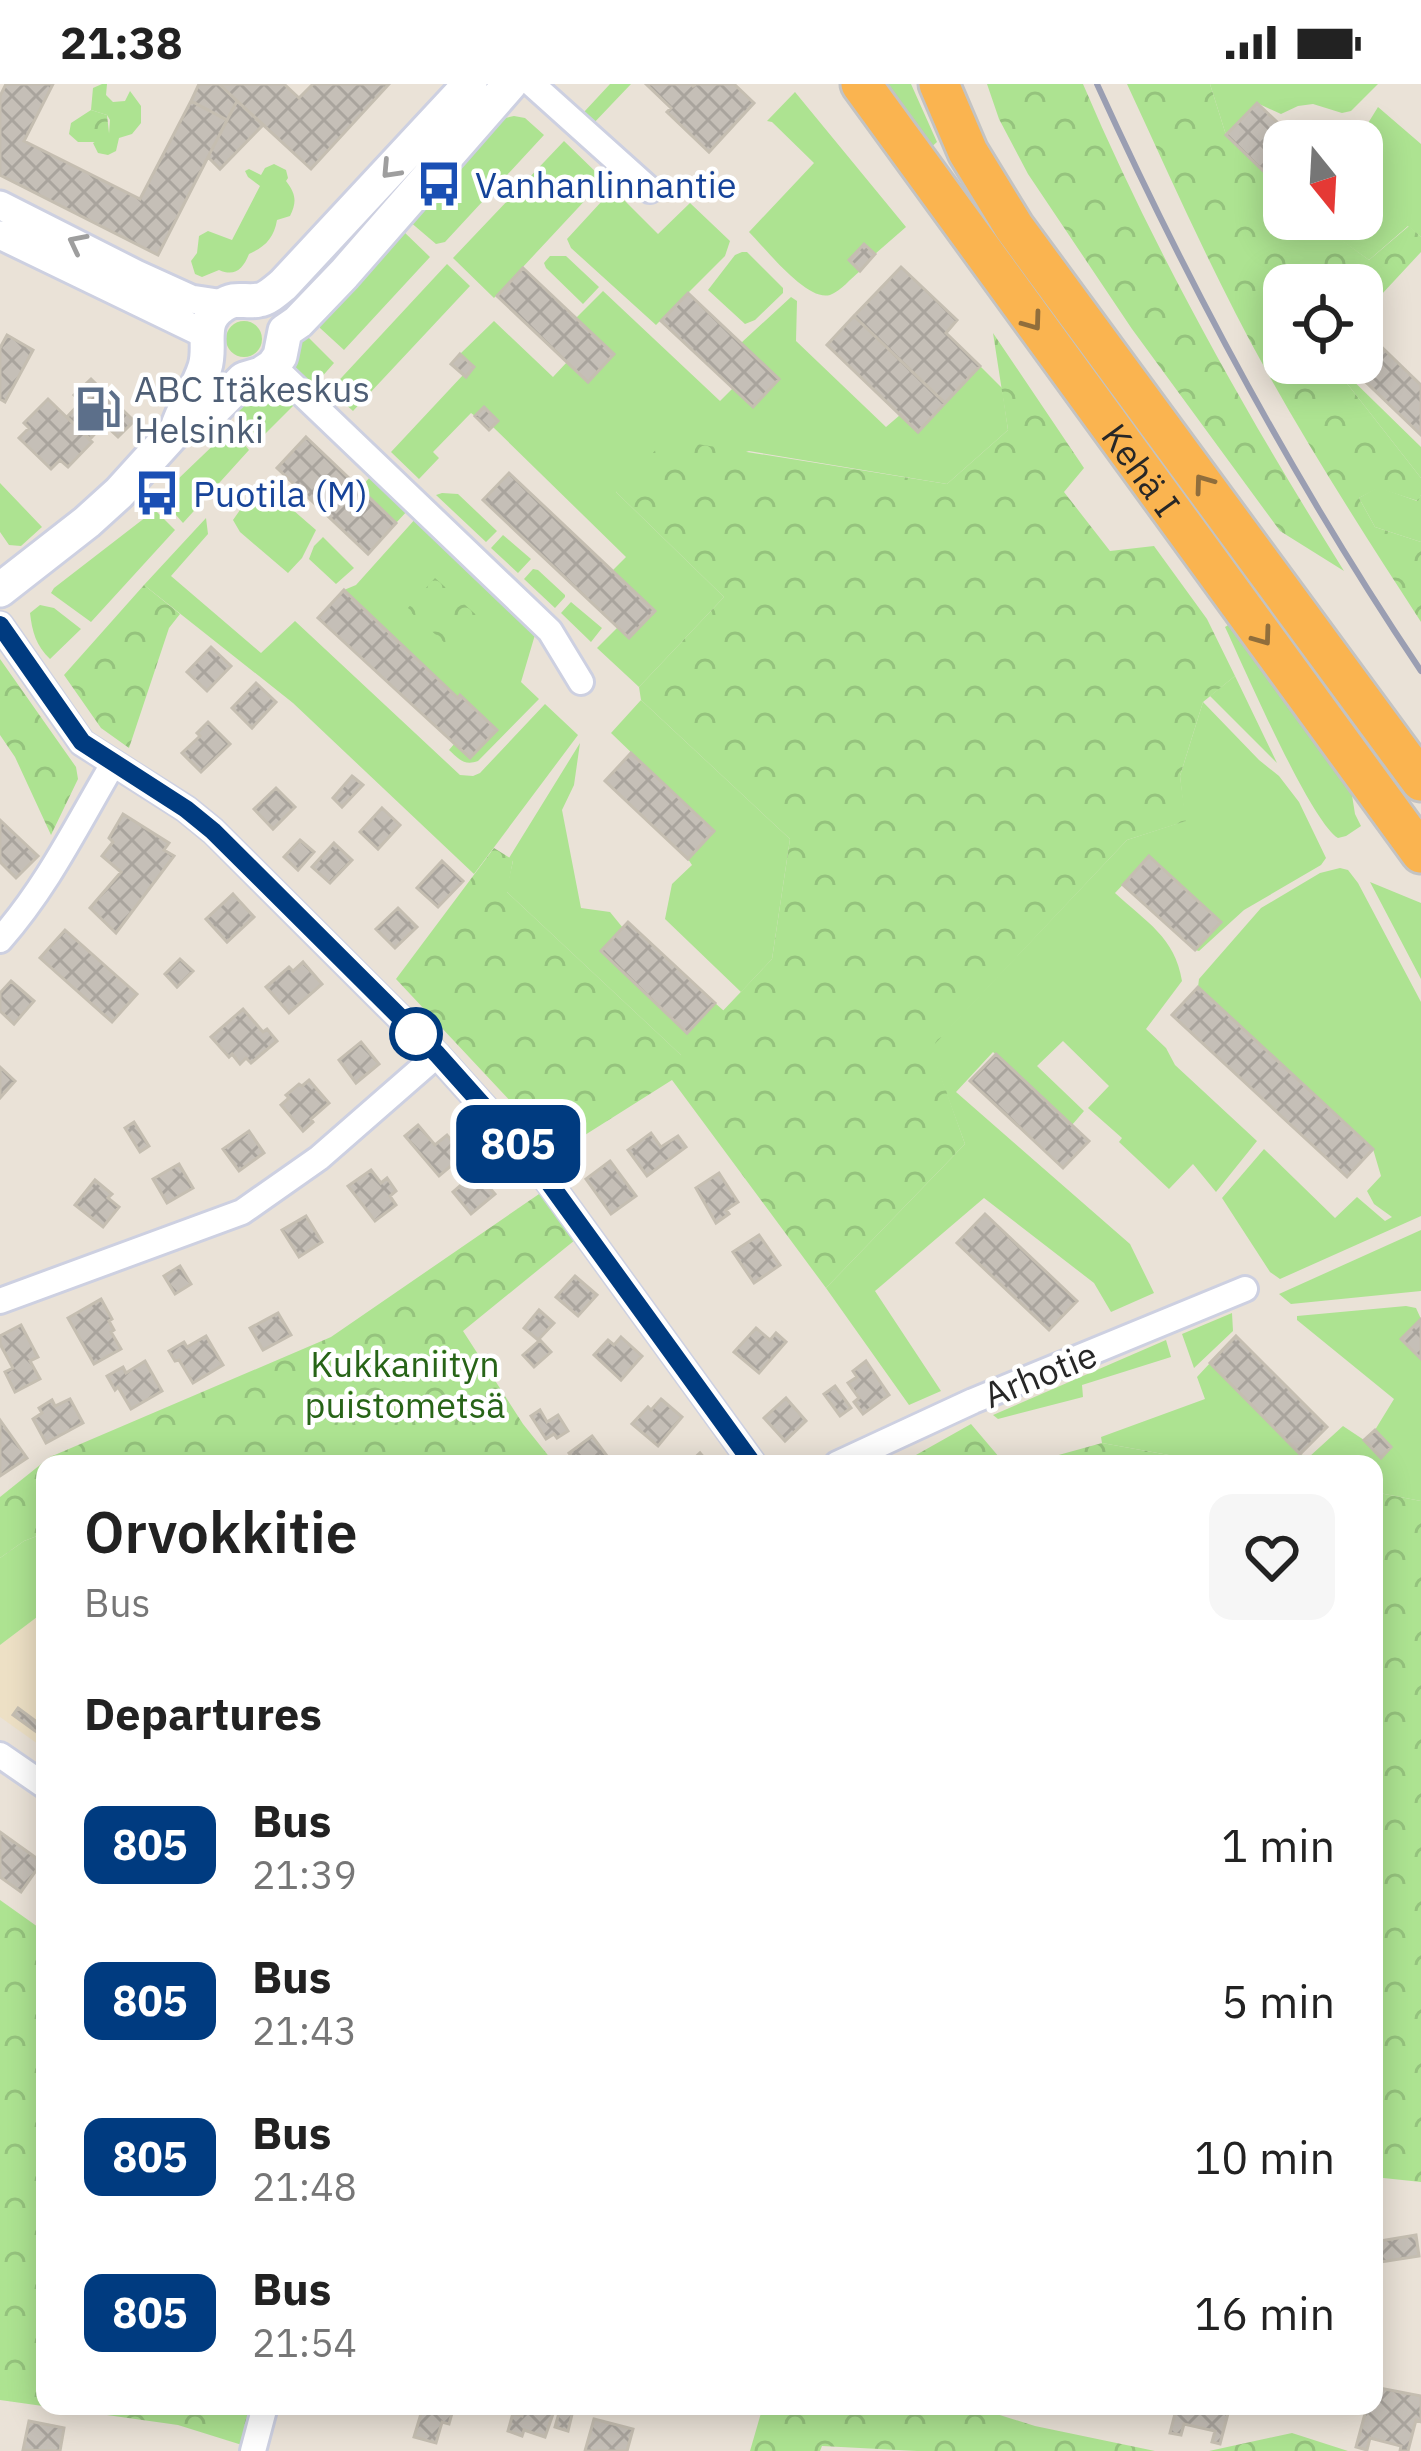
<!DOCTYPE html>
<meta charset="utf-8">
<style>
body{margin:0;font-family:"IBM Plex Sans",sans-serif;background:#f6f6f6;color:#222;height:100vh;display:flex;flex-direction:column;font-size:45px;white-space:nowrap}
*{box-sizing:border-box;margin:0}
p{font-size:39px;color:#767676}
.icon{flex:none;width:66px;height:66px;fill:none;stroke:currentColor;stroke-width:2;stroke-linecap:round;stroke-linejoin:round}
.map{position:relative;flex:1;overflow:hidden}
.details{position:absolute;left:36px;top:1371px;width:1347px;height:960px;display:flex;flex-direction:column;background:#fff;border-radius:24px;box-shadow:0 6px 30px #0003}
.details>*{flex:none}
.badge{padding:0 24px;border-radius:18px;font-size:42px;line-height:78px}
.needle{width:78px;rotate:162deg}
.buttons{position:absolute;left:1263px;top:36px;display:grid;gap:24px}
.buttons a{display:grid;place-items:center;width:120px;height:120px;border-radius:24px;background:#fff;box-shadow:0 6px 30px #0003;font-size:60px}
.map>.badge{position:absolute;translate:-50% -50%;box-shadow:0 0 0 6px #fff}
h2{padding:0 48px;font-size:45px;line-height:108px}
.round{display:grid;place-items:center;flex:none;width:126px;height:126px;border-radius:24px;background:#f6f6f6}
.headline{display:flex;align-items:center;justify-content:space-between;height:204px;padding:0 48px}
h1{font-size:57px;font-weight:600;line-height:90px}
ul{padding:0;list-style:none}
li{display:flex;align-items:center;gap:36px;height:156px;padding:0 48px}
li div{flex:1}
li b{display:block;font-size:45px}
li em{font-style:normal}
li .badge{min-width:132px;font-weight:700;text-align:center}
.status{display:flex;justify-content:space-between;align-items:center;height:84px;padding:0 60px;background:#fff;direction:ltr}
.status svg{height:33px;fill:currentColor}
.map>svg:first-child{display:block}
.education{fill:#ede0c5}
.grass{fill:#ade391}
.forest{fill:url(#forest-crowns)}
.building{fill:url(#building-cross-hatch);stroke:#c5beb1;stroke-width:3}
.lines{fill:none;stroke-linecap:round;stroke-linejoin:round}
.minor-casing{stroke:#cdd0e1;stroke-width:30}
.tertiary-casing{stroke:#cdd0e1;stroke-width:33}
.secondary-casing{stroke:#cdd0e1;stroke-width:39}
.trunk-casing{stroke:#c3c3c3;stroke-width:45}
.minor{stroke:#fff;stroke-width:24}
.tertiary{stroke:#fff;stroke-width:27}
.secondary{stroke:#fff;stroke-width:33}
.trunk{stroke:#fab450;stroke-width:39}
.rail{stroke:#9a9eb2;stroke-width:6}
.oneway{stroke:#9e9e9e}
.oneway2{stroke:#906e3c}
.line-casing{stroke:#fff;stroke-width:27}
.line{stroke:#003b80;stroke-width:18}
.stop-dot{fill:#fff;stroke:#003b80;stroke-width:6}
.labels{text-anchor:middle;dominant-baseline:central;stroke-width:9;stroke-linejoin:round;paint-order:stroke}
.transit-label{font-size:36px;fill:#164399;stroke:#fff;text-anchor:start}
.service-label{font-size:36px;fill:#4e5e75;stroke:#fff;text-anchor:start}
.street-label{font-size:36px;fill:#272727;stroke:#fff}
.park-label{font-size:36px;fill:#276417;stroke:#fff}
</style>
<div class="status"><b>21:38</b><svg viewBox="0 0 49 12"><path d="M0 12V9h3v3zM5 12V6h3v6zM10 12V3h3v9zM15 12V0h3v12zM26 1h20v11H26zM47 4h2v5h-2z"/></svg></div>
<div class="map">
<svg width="1421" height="2367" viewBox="0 0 1421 2367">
<defs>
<pattern id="forest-crowns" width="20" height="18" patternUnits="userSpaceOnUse" patternTransform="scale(3)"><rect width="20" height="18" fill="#ade391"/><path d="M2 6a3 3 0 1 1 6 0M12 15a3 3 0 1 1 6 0" fill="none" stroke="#95c37d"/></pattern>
<pattern id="building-cross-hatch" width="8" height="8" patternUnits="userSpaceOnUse" patternTransform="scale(3)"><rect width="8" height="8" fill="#c5bfb7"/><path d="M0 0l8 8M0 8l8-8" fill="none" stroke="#a9a49d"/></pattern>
</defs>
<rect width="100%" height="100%" fill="#eae2d7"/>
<path class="education" d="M45,1527V1665L0,1633V1561Z"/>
<path class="grass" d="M102,0H107L106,11L113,18L125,17L130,7L141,22V39L132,50L119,54L116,67L108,71L98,69L93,59L109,50L110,36L107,31L91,26L93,4Z
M610,0H631L591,42L582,33L584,28Z
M884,0H911L937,58L928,66Z
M1210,0H1378L1351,27L1342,29L1313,20L1298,22L1281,30L1257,19L1226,51Z
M795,8L906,143L875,170L864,160L849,176L860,187C851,194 841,207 830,211C807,218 765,164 749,148L814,79L772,38L767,37Z
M1378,23L1421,60V153L1408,142L1369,176L1321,142L1328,135H1362V57H1357Z
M514,32L525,34L544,51L445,158L436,160L409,137L505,34Z
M564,57L604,96L494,214L453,174Z
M274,80L286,86L288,94L286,97C296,110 297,118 290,132L277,136C274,154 265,163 249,170C243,185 235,193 219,186L202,193L195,190L191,177L197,169L199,152L208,147L232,156L260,102L248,93L245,87L249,85L261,91L265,84Z
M613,105L658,150L690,119L730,157L725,172L656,241L571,164L567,155Z
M402,146L430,173L344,266L320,244L318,237Z
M742,168H747L783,204V209L755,236L745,240L708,206L735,171Z
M550,172H566L599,203L583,220L546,184L544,179Z
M447,180L470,202L353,327L330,306Z
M603,207L720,317L733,304L753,323L741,259L791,213L797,217L796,257L886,343L900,331L918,347L980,282L1002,304L1008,346L947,400L749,367L616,408L724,513L639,603L597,564L618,543L612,487L626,473L493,343L498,336L485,324L475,332L471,329L433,368L439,374L419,395L391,368L463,291L466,292L474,284L460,270L494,237L553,293L567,278L588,297L576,234Z
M226 255a18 18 0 1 1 36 0a18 18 0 1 1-36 0Z
M300,245L334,279L312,304L290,279Z
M1331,279H1335L1421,363V394Z
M267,303L286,314L293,322L260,355L226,320Z
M230,348L235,349L249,366L183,439L162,415L172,406L177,396L225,350Z
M372,391L409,425L396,439L359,405Z
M0,399L42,443L21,462L9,461L0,448Z
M263,400L316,446L302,474L288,489L240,448L233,436L254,406Z
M1378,403L1417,417L1421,411V458L1375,443L1359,414Z
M442,409L458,410L497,447L486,458L436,411Z
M155,426L175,446L91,538L51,509L54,504Z
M417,433L537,544L521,598L539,615L478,677C464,682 459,675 449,666L455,659L471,674L497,646L460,612L458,614L344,506L356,501Z
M206,434L208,450L171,492L261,569L295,537L460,691L473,692L480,689L545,620L578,651L474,790L293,619L144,501Z
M503,451L531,475L518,489L491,464Z
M323,453L354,484L336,500L309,475L314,462Z
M533,485L538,486L565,511V513L555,524L524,495Z
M571,518L602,544L591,558L561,529Z
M40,521L54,524L81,545L50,575C36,562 32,547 30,529Z
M1233,538L1351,705L1355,730L1361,742L1346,752L1338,754C1310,737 1243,581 1225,543Z
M1235,592L1277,679L1210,612Z
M641,616L790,755L772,875L741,908L665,835L672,800L692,781L688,775L713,747L611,649Z
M1203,618L1259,676L1279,692L1299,718L1326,774L1321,781L1244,826L1199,867L1195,866L1221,838L1149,773L1115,809C1146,838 1175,853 1182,897L1146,945L1166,964L1175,981L1257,1057L1216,1108L1193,1080L1169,1105L1119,1058L1122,1054L1088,1024L1109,1002L1063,957L1037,982L1084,1027L1072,1041L993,968L956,1008L1130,1160L1154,1209L1111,1228L1094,1199L984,1114L875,1207L941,1307L909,1321L826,1204L965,1060L930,964L1127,756L1185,737L1180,692Z
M580,659L574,701L562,726L581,824L610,828L623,844L601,868L687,948L715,919L724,927L682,972L506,807L513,777L509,774Z
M1340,784L1348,786L1358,799L1421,918V1132L1280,1195L1270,1188L1222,1114L1264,1065L1335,1134L1357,1113L1385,1137L1392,1133L1374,1120L1367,1107L1381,1092L1373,1065L1198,903L1199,895L1261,824L1320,789Z
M1370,798L1421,819V895Z
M1421,1146V1207L1291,1220L1279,1210Z
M1406,1222L1416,1224L1421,1235L1401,1255L1421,1275V1417L1374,1408V1380H1219L1102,1359L1101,1353L1205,1315L1197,1293L1210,1279L1300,1370L1309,1373L1343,1342L1364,1356L1381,1373L1391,1363L1375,1346L1394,1315L1297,1236V1232Z
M1232,1229L1233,1247L1194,1284L1182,1250Z
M1166,1256L1171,1273L1082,1301L1083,1313L998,1335L993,1331Z
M45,1449V1527L0,1561V1474L24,1457Z"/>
<path class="forest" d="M987,0H1083C1155,169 1247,332 1344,487L1280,447L1132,245L1028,90L999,35Z
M1127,0H1210L1226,51L1284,107V135H1313L1369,176L1409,142L1421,153V168L1368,225L1362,220V201H1284V279H1331L1421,394V411L1418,417L1378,404L1359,414L1375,443L1421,458V538C1368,456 1315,374 1267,288C1215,195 1172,97 1127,0Z
M91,26L107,31L109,49L115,55L113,65L104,67L97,58H78L69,50L71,39Z
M993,249L1084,384L1064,408L1110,467L1154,462L1207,535L1235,592L1203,618L1180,692L1186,737L1127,756L931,964L965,1060L826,1204L672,996L558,1068L396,895L494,764L513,776L507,808L681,971L772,875L790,755L641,616L639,603L724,513L616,408L666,355L947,400L1008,346Z
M435,494L483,537L455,568L407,525Z
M144,501L180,530L169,544L129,664L101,644L64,591Z
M0,575L76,683L78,695L51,751L15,673L0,651Z
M542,1108L575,1156L463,1247L523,1340L555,1380H45V1449L24,1457L0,1474V1413L50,1373L331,1253Z
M971,1340L1005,1380H900Z
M1102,1359L1219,1380H1026Z
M1374,1408L1421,1417V2098L1374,2093Z
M0,1816L45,1848V2322H255L242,2361L178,2341L0,2316Z
M763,2322H971L1035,2342L1155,2367H917L822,2362L820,2367H750Z
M1292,2349L1348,2367H1209Z"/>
<path class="building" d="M6,0H53L24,57L140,115L191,17L227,36L158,171L0,91V12Z
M199,0H219L237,17L227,36L191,17Z
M219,0H284L299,14L313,0H389L311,85Z
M646,0H691L693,2L696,0H734L754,19L709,68L667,28L671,24Z
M237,17L263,41L220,85L208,73Z
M1257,19L1297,57H1284V107L1226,51Z
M864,160L875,170L860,187L849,176Z
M901,183L957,236L946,249L980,282L945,319L854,232Z
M523,184L614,270L588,298L497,212Z
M688,209L779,295L753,323L661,237Z
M854,232L945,319L918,348L827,261Z
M1362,244L1421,301V351L1346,279H1362Z
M7,251L33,266L5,318L0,315V264Z
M460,270L474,283L466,293L451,280Z
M91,295L134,337L118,353L104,340L90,355L67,333L81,318L74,311Z
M48,315L92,358L68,383L60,376L51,385L19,354L29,344L24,339Z
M484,323L498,337L489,346L475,332Z
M306,353L396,439L368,470L277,384Z
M509,389L655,527L629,554L483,416Z
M344,506L458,614L460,611L497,646L470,674L318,534Z
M211,563L231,582L207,607L187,588Z
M256,599L276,618L252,644L232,624Z
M208,638L230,660L201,688L182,669L200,652L197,649Z
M631,669L714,747L688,775L605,697Z
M352,692L363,701L342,723L333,714Z
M276,704L295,723L273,745L254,725Z
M382,724L400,741L378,765L360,748Z
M123,730L169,759L164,766L174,772L116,849L90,824L121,788L102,772L113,758L109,754Z
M0,736L38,772L16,794L0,778Z
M300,756L314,768L298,786L284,773Z
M334,759L352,776L330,799L312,783Z
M1149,772L1221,838L1195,866L1123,801Z
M442,777L463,797L438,823L417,804Z
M233,810L254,833L227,858L206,835Z
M398,824L417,843L395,864L376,845Z
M628,838L715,919L687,949L601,867Z
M65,846L137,910L112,938L40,874Z
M180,875L193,887L177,903L165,890Z
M303,878L322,900L289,929L266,903L289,883L293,887Z
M11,897L34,917L14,940L0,927V909Z
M1198,903L1373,1065L1347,1093L1172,931Z
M243,925L263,948L267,945L277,957L251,979L246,974L240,980L232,970L229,973L211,953Z
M361,958L379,980L356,999L339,976Z
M996,970L1089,1057L1063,1084L970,997Z
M0,983L15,997L0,1014Z
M309,996L329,1019L311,1035L313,1038L303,1047L281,1021L289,1014L286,1011L299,1000L302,1002Z
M134,1038L149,1062L140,1068L125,1044Z
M418,1041L435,1061L447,1051L464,1071L439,1092L405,1052Z
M249,1047L264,1069L239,1087L223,1065Z
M651,1049L661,1063L678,1052L686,1063L647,1092L628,1066Z
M610,1077L636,1112L611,1130L586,1095Z
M179,1080L193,1104L167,1119L153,1095Z
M371,1086L381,1099L387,1094L396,1107L390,1112L396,1121L375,1137L348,1102Z
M476,1088L495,1110L471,1130L453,1108Z
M719,1089L738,1118L726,1126L729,1130L716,1139L696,1104Z
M95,1096L112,1110L108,1114L119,1123L103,1143L75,1121Z
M985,1130L1077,1217L1049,1246L957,1159Z
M306,1132L322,1158L299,1173L282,1146Z
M759,1151L780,1181L754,1199L733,1168Z
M180,1182L191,1200L175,1210L164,1192Z
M575,1192L597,1211L578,1232L556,1213Z
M101,1215L112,1235L109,1237L114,1246L111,1248L121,1265L94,1280L68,1234Z
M539,1226L554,1239L538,1256L524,1244Z
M278,1229L291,1251L263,1266L250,1244Z
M1421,1235V1275L1401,1255Z
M21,1241L38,1273L30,1277L40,1295L15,1308L5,1288L13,1284L0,1260V1252Z
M756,1244L770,1256L776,1249L786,1258L759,1289L734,1268Z
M206,1252L223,1281L193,1299L179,1276L175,1277L169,1267L184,1258L187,1263Z
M1236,1252L1327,1343L1300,1370L1210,1279Z
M621,1253L642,1272L621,1296L594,1271L608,1256L614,1261Z
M540,1256L551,1268L534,1283L523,1271Z
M145,1277L162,1307L131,1325L118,1303L115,1306L107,1292L123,1283L126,1289Z
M866,1277L889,1311L863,1330L854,1318L859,1314L848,1299L857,1293L853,1287Z
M835,1302L851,1324L840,1332L824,1310Z
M786,1314L806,1337L785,1357L764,1334Z
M70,1315L83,1339L46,1359L33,1335L42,1329L39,1324L52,1316L55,1322Z
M661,1315L682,1333L658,1362L632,1340L648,1323L651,1326Z
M540,1326L547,1338L558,1331L568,1347L557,1354L554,1350L546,1355L531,1332Z
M0,1336L27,1374L0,1392Z
M1375,1346L1391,1363L1381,1374L1364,1356Z
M592,1352L613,1380H577L569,1369Z
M700,1369L706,1376L709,1373L716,1380H688Z
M18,1624L45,1644L42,1652L13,1631Z
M0,1748L42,1778L21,1808L0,1793Z
M1416,2151L1419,2172L1374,2179V2158Z
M1374,2303L1421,2312V2338L1416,2336L1408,2367H1400L1401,2362L1370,2354L1367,2366L1356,2363L1366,2326L1352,2322H1374Z
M426,2322H454L449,2340L442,2338L436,2359L414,2353L423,2323Z
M525,2322H539L554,2327L545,2353L524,2346L522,2352L508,2347L513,2329L522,2332Z
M561,2322H574L568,2347L555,2343Z
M1177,2322H1230L1220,2360L1212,2358L1215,2347L1184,2340L1181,2351L1170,2349Z
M594,2335L633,2345L627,2367H585Z
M29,2337L64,2344L60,2367L23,2366Z"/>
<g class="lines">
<g class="minor-casing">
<path id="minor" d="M532,0L650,106
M273,282L550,547L581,598
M0,541L82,659L186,725L213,747L437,971L537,1082L753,1380
M0,856C47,803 77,741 113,680
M0,1217L242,1128L319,1074L437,971
M837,1380L973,1317L1245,1205
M0,1671L45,1702
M253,2367L265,2322"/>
</g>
<g class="tertiary-casing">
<path id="tertiary" d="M0,121L136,190L191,215L224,220
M0,151L205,250"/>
</g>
<g class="secondary-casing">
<path id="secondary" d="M177,345C183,323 198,306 205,283C212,261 198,238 222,222C235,212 245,219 259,216C267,215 277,206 283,201L470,0
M0,506L87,438L119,409L177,345L210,329L244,295L261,290L273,282L280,272L285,247L298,238L344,190L510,0"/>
</g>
<g class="trunk-casing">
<g id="trunk">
<path id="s1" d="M861,0L1421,769"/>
<path d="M939,0L968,68L1014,143L1421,697"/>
</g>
</g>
<use href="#minor" class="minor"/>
<use href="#tertiary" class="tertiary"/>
<use href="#secondary" class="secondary"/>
<use href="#trunk" class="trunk"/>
<path class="rail" d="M1097,0C1190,204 1296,401 1421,587"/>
</g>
<defs><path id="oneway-chevron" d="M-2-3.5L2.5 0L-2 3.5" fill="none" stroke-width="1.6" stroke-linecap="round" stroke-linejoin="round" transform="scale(3)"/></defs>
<g class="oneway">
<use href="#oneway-chevron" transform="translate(390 86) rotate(133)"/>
<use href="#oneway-chevron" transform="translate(77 159) rotate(-153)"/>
</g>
<g class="oneway2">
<use href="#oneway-chevron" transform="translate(1033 238) rotate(54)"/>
<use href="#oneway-chevron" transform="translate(1203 399) rotate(-126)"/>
<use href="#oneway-chevron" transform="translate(1263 553) rotate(54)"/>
</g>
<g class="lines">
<g class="line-casing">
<path id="line" d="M0,541L82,658L186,725L213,747L437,970L537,1082L753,1380"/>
</g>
<use href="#line" class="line"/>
</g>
<defs>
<g id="bus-bare" transform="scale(3.6)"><path d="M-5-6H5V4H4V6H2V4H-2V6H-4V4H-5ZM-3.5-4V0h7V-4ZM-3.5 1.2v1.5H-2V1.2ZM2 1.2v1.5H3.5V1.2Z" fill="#1a4fb4" stroke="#fff" stroke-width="2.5" paint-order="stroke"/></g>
<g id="fuel-bare" transform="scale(3.6)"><path d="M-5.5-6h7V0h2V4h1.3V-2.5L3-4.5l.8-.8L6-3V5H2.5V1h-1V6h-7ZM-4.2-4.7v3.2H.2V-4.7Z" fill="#5c6f8a" stroke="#fff" stroke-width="2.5" paint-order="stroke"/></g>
</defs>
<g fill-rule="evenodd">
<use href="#bus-bare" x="439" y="100"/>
<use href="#fuel-bare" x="98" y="325"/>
<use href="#bus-bare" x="157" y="409"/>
</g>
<circle class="stop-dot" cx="416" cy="950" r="24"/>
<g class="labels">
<g class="transit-label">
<text x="475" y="100">Vanhanlinnantie</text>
<text x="193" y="409">Puotila (M)</text>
</g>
<g class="service-label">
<text x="134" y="304">ABC Itäkeskus<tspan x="134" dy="41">Helsinki</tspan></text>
</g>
<g class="street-label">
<text stroke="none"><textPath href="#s1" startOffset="477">Kehä I</textPath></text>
<text transform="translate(1040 1290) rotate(-22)">Arhotie</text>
</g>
<g class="park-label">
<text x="405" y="1279">Kukkaniityn<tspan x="405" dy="41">puistometsä</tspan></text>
</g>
</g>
</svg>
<div class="buttons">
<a><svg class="needle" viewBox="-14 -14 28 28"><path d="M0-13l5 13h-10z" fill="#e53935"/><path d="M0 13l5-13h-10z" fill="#767676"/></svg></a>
<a><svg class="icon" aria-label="locate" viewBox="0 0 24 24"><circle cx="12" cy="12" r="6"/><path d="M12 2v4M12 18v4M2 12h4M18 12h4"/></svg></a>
</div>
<b class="badge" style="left:518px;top:1060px;background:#003b80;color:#fff">805</b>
<section class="details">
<div class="headline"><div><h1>Orvokkitie</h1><p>Bus</p></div><a class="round"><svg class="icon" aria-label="heart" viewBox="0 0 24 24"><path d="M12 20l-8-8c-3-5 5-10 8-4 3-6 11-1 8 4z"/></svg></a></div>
<h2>Departures</h2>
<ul>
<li><span class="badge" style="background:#003b80;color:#fff">805</span><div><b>Bus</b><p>21:39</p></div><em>1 min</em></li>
<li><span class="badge" style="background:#003b80;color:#fff">805</span><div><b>Bus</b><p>21:43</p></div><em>5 min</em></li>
<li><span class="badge" style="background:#003b80;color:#fff">805</span><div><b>Bus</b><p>21:48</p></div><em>10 min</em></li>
<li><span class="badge" style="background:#003b80;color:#fff">805</span><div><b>Bus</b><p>21:54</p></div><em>16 min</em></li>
</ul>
</section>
</div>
